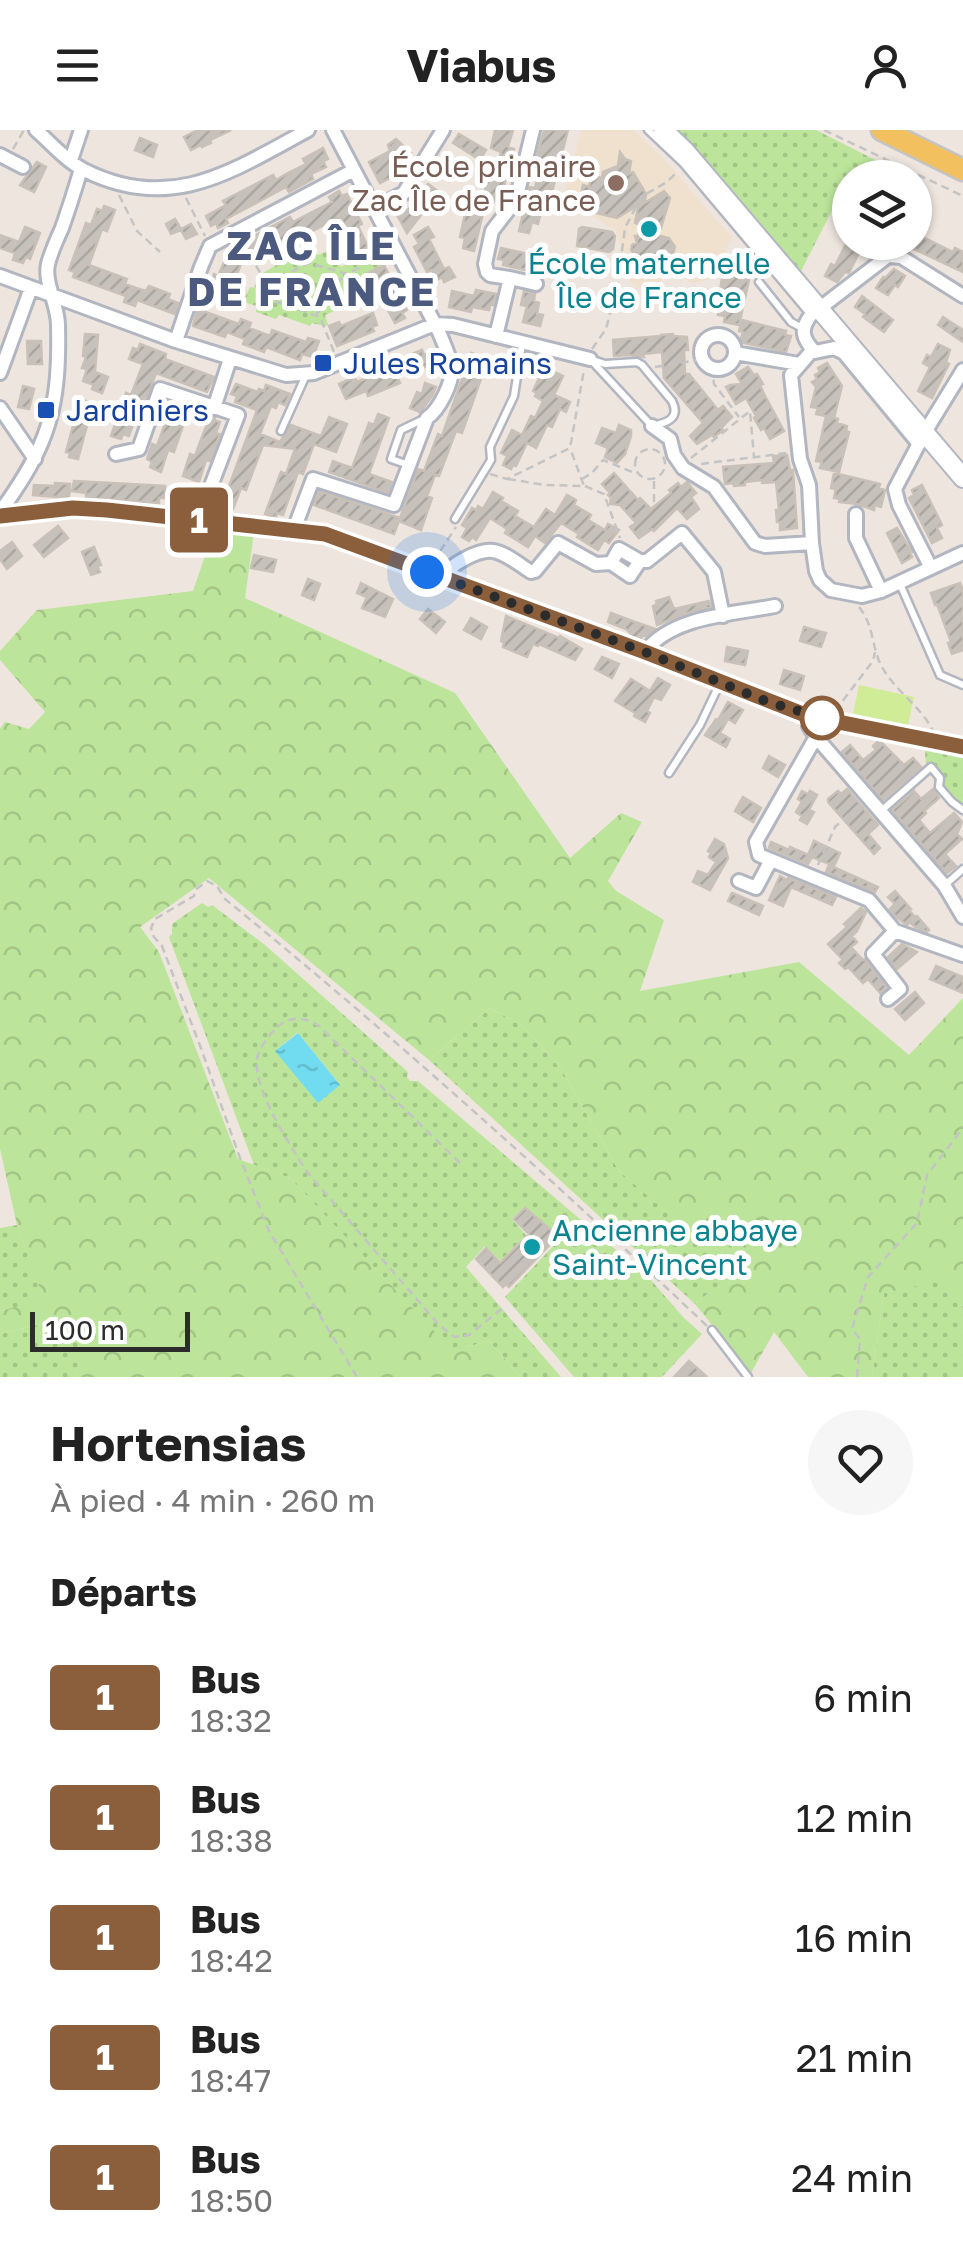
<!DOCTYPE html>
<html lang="fr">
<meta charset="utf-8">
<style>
body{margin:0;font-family:"Golos Text",sans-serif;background:#f6f6f6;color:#222;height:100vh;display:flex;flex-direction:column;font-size:38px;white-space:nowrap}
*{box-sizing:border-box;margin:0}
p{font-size:32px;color:#767676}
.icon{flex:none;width:55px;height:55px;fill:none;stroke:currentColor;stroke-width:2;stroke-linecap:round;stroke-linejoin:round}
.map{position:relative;height:1247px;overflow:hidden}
.sheet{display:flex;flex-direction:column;background:#fff;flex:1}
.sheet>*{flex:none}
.badge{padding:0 20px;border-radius:8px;font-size:35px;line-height:65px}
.controls{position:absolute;left:832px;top:30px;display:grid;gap:20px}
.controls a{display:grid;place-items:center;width:100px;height:100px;border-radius:50%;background:#fff;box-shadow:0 2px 8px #0004;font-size:50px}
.scale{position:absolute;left:30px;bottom:25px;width:160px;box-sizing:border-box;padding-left:10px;border:5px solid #2c2c2c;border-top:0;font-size:28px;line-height:35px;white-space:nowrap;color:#2c2c2c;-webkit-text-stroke:8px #fff;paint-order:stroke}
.you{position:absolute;width:50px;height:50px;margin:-25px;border:8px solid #fff;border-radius:50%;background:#1a73e8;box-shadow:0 0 0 15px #1a73e833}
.map>.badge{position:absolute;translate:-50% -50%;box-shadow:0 0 0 5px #fff}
h2{padding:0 50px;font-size:38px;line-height:90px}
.round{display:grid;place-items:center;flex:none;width:105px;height:105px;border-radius:52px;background:#f6f6f6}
.overview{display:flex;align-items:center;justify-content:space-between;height:170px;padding:0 50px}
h1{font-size:48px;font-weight:700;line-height:75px}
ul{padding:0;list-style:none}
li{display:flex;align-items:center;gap:30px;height:120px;padding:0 50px}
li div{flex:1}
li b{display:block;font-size:38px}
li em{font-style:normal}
li .badge{min-width:110px;font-weight:700;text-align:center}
header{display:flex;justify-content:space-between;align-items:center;height:130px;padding:0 50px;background:#fff;font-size:45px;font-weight:700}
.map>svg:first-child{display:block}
.education{fill:#efe1ce}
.green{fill:url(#green-dots);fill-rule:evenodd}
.forest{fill:url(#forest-crowns)}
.pitch{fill:#d1ec96}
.water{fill:url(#water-ripples)}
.building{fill:url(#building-hatch);stroke:#c9c1b8;stroke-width:2.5}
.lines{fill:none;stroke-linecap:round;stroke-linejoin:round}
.service-casing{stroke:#b2b6c0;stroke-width:11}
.minor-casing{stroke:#b2b6c0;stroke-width:18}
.secondary-casing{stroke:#b2b6c0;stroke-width:22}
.primary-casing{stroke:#c4c4c4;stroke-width:25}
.path{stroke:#c4c4c4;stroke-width:2.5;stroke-dasharray:8 5;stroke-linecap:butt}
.service{stroke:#fff;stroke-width:6}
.minor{stroke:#fff;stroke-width:12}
.secondary{stroke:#fff;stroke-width:18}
.primary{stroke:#f3c05f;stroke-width:20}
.line-casing{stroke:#fff;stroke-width:22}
.line{stroke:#8b5e3c;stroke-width:15}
.walk{stroke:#2c2c2c;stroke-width:10;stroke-dasharray:0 18}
.education-dot{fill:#8d6e63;stroke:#fff;stroke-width:4}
.culture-dot{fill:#0f9aa8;stroke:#fff;stroke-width:4}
.transit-dot{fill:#1a4fb4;stroke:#fff;stroke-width:4}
.stop-dot{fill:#fff;stroke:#8b5e3c;stroke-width:5}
.labels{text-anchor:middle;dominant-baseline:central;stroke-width:10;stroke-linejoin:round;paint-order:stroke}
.education-label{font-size:30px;fill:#785e54;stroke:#fff;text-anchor:end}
.culture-label{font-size:30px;fill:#0d838f;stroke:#fff}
.transit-label{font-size:30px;fill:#164399;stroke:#fff;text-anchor:start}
.district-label{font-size:40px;font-weight:bold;letter-spacing:2.5px;fill:#4b5a7e;stroke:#fff}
</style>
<header><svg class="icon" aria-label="menu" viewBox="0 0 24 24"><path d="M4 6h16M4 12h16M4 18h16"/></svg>Viabus<svg class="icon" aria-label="person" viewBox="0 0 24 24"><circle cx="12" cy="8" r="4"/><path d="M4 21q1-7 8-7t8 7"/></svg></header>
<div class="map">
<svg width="963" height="1247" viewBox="0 0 963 1247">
<defs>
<pattern id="green-dots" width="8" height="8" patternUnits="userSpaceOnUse" patternTransform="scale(2.5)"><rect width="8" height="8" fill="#bce59b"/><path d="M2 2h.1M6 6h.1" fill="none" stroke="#a2c586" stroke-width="1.8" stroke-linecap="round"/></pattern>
<pattern id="forest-crowns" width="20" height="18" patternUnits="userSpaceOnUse" patternTransform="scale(2.5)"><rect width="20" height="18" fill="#bce59b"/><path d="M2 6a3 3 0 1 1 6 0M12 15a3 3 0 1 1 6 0" fill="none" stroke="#a2c586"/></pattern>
<pattern id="water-ripples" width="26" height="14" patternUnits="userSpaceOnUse" patternTransform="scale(2.5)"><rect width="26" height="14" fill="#71dcf0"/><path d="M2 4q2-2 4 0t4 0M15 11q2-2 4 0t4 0" fill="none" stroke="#62bdce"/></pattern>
<pattern id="building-hatch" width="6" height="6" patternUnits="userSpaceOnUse" patternTransform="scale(2.5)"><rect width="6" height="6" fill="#c6c1ba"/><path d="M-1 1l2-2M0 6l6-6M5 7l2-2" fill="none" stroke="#aaa6a0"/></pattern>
</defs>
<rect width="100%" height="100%" fill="#eee5de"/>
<path class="education" d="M581,0H633L664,29L732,108L712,147L708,150L696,152L695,155L669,139L649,167L622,144L624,131L617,130L620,115L616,100L563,70Z"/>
<path class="green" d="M676,0H816L909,47L850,48V67L841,63L801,141L695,18Z
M382,115L390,132L356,149L365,169L325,185L328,195L324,196L312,193L310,196L279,185L276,189L256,182L257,176L243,172L250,157L254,158L259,145L311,116L318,125L331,119L341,137Z
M927,616L963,622V677L952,669L943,658L944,647L934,635L930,633L926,636L925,622Z
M202,773L208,777L212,775L265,815L408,942L407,947L410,951H418L649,1148L684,1188L702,1204L662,1247H574L505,1167L561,1108L524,1077L512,1089L526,1105L500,1131L485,1116L466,1137L561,1247H521L489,1211L466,1217L455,1224L290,1048L254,1035L169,807L172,804V794ZM297,903H298L340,955L275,921Z
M490,878L523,896L562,940L619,1041L737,1141L695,1174L429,930Z
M17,1095L45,1171L0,1181V1098Z
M945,1149L963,1179V1247H872L884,1163Z
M66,1188L89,1203L75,1247H0V1204Z"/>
<path class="forest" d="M254,402L245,468L455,563L570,728L621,683L642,692L608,751L616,761L664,790L640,861L799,832L909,925L963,868V1179L945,1150L884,1163L872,1247H808L774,1202L751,1243L695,1174L736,1141L619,1041L562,940L523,896L490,878L429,930L209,748L140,797L159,822L238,1029L290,1048L455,1223L466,1217L489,1211L521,1247H75L88,1203L66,1188L0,1204V1181L44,1170L17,1095L0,1019V599L5,592L29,599L45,582L0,530V521L37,480L193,461L211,408Z"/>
<path class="pitch" d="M859,555L914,567L908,595L853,584Z"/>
<path class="water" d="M298,903L340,955L318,973L275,921Z"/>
<path class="building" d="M198,0H231L210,10L211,13L206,15L202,17L201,15L191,20L184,7Z
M495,0H513L508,17L514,19L511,30L515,31L512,42L509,41L505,52L503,62L497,61L494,72L488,71L487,76L485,75L474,121L463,118L465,108L460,107L465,84L473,86L479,62L484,63L490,42L496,43L501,22L491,18Z
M544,0H568L552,62L546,61L538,94L532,92L529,103L519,101L529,57L535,58L541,31L536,30Z
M459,4L486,20L480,30L453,13Z
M140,8L157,15L153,27L135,20Z
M396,9L411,23L396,35L402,42L380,53L369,32L390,21L388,15Z
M323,18L328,29L323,31L326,37L311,44L313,49L289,62L286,57L226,89L228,93L218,98L216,93L211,96L206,86L226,75L223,71L273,45L276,50L286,44L306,34L303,29Z
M620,22L625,29L631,31L629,44L633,42L646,64L645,71L617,88L592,82L593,79L584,75L588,67L581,66L583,55L589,57L591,48L593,46L602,48L603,42L618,36Z
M37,32L46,37L34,62L20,55Z
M428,54L439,62L407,103L397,85L409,79Z
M339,61L342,66L347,64L362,94L358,96L368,117L364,119L366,124L356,129L345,109L350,106L340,87L297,109L294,105L253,126L248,116L253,113L250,108L290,87L293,92L312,82L332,72L329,67Z
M664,61L670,68L661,98L653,104L669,108L675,117L673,124L668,122L666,133L657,130L655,136L647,141L631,120L632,115L637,113L635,106H638L641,95L635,93L638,77Z
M104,76L115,80L107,101L102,99L89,135L127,149L125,154L136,158L146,161L149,156L170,164L168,169L178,173L175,184L137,170L135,176L124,172L126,166L73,147L75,142L69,140L86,93L91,95L97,79L102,81Z
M175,89L181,99L191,94L197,104L186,109L181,100L171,104L166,94Z
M25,97L40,103L30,129L26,127L23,133L13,130L15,123L0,118V105L19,112Z
M428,97L434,107L429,109L444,139L449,137L455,147L444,152L442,147L437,150L432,140L427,142L414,117L419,114L414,105Z
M582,97L612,102L615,106L613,119L609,122L577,116L579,99Z
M915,103L953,122L955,118L963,122V142L899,112H915Z
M847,112H864L849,143L845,142L837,152L825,146L831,134L835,136Z
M501,118L533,125L535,119L546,122L542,138L531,136L530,141L503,135L504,130L498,129Z
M232,126L243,128L227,172L207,165L214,144L218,146L225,130L230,131Z
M384,135L407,180L402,183L405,188L395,193L368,143Z
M894,139L905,146L898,157L895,155L888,165L876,158L883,147L885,148Z
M730,140L747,143L746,149L749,150L739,195L724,192L725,186L718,185L719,179H716L723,144L729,145Z
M476,160L496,164L493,175H490L489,180L472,177L471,182L449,177L452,161L474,166Z
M524,161L535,164L534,171L539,173L537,184L543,185L540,196L523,192L527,176L521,175Z
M862,166L893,190L884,202L863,187L865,184L855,177Z
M197,179L239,194L241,189L251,193L249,198L270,206L272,200L306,212L308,208L319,211L313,227L302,224L300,230L266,217L264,222L243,214L245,209L227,202L225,207L193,196Z
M373,183L377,195L372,197L374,201L337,216L329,196L339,192L341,196Z
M943,187L963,200V212L938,195Z
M742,190L786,201L785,205L791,206L786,222L740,212L743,202L739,201Z
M85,204L98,205L95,242L108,247L102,263L92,259L94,255L83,251L87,239L82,238L86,227L83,226Z
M673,204V206L687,207L688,220H684L685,244H689L718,280L723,276L732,287L721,298L723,300L714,307L712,305L697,314L690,306L703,293L664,248L662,222L643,224L644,227L629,225L614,226L613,210L661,206V205Z
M27,211H41L42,234H28Z
M140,214L166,224L165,229L214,247L207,262L156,243L146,270L142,269L129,306L123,304L121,309L111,306L126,263L131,265L143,234L129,229L133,218L138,220Z
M938,214L950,220L946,232L949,234L932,268L918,261L930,237L923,233L927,225L931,227Z
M422,220L424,225L430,222L434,233L398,248L400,253L368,266L366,261L346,269L339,254L355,247L357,252L398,235L396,231Z
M471,223L483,227L479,238L484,240L462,303L456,301L439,346L435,345L427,366L432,368L421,400L399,391L418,339L424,341L438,304L442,306Z
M827,233L842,256L834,288L838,289L837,293L847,296L846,301L849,302L839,342L820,338L822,332L816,331L826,286L816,284L818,278L811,277L816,257L812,252L817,249L815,245L820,242L818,238Z
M748,237L754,245L757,244L763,254L760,255L764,264L784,301L770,309L764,298L761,300L754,288L756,286L746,268L736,274L726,257L730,255L742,254L736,244Z
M549,239L563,246L554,265L570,272L566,282L560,279L552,297L547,295L536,318L527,313L516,336L513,335L511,339L503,335L507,326L501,323L512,300L522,305L531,286L535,288L543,271L535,266L537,263L533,261L542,242L547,244Z
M425,253L436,257L432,266L420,282L410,278L417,262L422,264Z
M236,254L258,262L259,259L264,261L266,255L290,264L285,275L278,272L276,278L271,276L260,304L280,312L291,295L321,306L329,287L347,294L336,322L314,314L303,344L298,342L283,385L277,383L276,388L265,384L281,342L286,344L295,319L263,315L246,360L241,358L233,379L217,373L223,357L228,359L257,280L235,272L237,266L231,264Z
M23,256L34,259L29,279L18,277Z
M80,269L93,273L78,329L69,327L70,323L66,322Z
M172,274L184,277L181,284L186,287L174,322L168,320L161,342L150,337L152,332L147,329L152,314L157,316Z
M205,284L215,288L214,290L220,292L216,303L220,304L210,331L206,330L199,352L183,346L190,324L195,326L199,315L207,294L202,292Z
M378,284L389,288L369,344L392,352L388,363L329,342L333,331L352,338L369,293L374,295Z
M619,295L631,300V306L625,324L617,333L605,327L608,318L596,313L602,298L616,303Z
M787,325L790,340H793L797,398L780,400V392H777L776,380H779L776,352L762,353V350L745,352V355L734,356L733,353L725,354L723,337L774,333L773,326Z
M614,343L638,370L640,368L651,379L671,363L669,360L678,353L681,357L687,352L696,363L691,367L699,379L687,389L677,378L654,401L652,399L639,408L630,397L636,393L620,375L610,374L611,368L608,365L610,363L602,354Z
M834,343L880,354L879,358L885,360L881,377L875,375L874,380L857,374L839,372L840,369L834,368L836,359L831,358Z
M74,351L165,356V368H159V373L86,368V363L72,361Z
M55,353L70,354L69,368L33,365L34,355L55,356Z
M922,355L942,395L937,398L942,408L932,413L909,368L914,365L912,360Z
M319,361L400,388L394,404L314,375Z
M493,362L503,368L501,371L518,381L515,386L534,397L546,379L555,385L567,365L576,370L574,375L591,385L588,390L605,400L608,394L619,400L609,413L604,410L598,420L577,407L579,404L561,393L545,413L535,406L528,417L505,403L507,399L490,388L476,410L472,407L469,411L462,407L467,398L462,395L472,378L476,380L478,376L483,379Z
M58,396L68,408L44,427L34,415Z
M897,398L912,422L910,423L912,427L902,433L887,403Z
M12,412L22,426L7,439L0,429V421Z
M94,417L101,435L97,436L100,442L91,445L82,422Z
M254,425L276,430L273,442L251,438Z
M308,449L320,454L314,470L302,465Z
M361,453L393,469L385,487L362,478L367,467L357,463Z
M960,453L963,461V520L952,524L948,513L951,512L937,474L935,475L931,463Z
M669,467L674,479L709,471L711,477L684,484L657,495L653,476L657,474L656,471Z
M428,479L445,492L436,503L420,489Z
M611,483L635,492L655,499L646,506H642L641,510L631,506V504L626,499L608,492Z
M506,486L559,508L560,506L582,519L575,530L539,514L538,516L533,514L527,527L503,517L504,513L501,511Z
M471,488L487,497L481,509L464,500Z
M804,497L826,503L821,517L800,511Z
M727,517L748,521L745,535L725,531Z
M602,527L619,534L612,548L595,539Z
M784,540L804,546L800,560L780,554Z
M658,548L670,555L661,570L654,567L647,581L650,583L645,592L634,586L635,583L615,571L631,549L650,561Z
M728,572L743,580L735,593L728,589L720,603L730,609L726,617L705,605L716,589L718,590Z
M879,610L904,635L913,628L921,637L883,670L842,622L850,615L863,630L876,620L873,616Z
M769,626L785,635L778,647L763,638Z
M847,659L878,695L868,704L880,718L874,724L828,672V669L838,661L841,664Z
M933,659L939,668L924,681L926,683L919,690L930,703L954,683L962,692L957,704L962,709L945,724L956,736L947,743L892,680L914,661L921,669Z
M802,661L808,664L810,661L817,665L809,680L814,682L807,694L800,690L802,686L796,682L802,672L798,669Z
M743,667L761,678L753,692L735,681Z
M715,709L724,714L728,728L710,760L693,752L698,741L708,745L716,732L709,727L711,723L708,721Z
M814,711L840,723L834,736L812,727L808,734L769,718L771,712L789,720L790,717L808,725Z
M829,735L878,757L875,762L826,742Z
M780,746L787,750L788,748L836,767L832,775L791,757L783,776L769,770Z
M895,761L911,779L909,780L915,787L917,786L929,800L927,802L915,797L910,792L907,795L904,793L895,786L890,779L895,774L888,767Z
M732,763L763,776L759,785L728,771Z
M861,778L866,782L857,801L852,806L857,812L851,817L863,830L865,829L886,857L880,863L868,849L863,853L848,837L845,839L839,833L843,830L828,814L847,797L844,794Z
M902,814L917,822L897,839L888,827Z
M936,836L963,847V863L930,849Z
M915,862L924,873L905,890L895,879Z
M525,1078L558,1106L509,1157L506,1154L503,1157L476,1129L486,1118L500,1133L529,1104L514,1089Z
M689,1231L697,1238L707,1247H674Z"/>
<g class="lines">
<g class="service-casing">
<path id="service" d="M648,0L683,33L811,185
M759,152L791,192L802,198
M590,229L605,234L637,232L642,235L672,271C681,289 666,293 652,296Z
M281,301L306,245
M409,335L391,329L401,300L426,288
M455,389L491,330L490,317L514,266L522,214
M900,454L940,545L963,555
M669,643L700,595L720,553
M881,681L931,637L940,648L939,657L952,672L963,680
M945,755L963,739
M712,1200L748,1247"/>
</g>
<g class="minor-casing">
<path id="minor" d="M36,0C51,13 66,31 84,40C171,84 232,41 308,0
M0,25L23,37
M71,30L81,0
M374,79L404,63L443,0
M0,146L176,211L286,245L314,243L435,194L453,195L590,229
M510,148L536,154
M701 222a17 17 0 1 1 34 0a17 17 0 1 1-34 0Z
M496,206L510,148L490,145L487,142L485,134L492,101L516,70L533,0
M176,211L201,137L210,116L354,40
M814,221C802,208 800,199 811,185L888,126L901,127L963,166
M735,223L799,234
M0,243L31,158
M0,278L35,329
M214,278L230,229
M652,296L670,309L674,325L683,338L714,357L755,413L765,416L812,413
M919,314L844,223L834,218L810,223L791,245L800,329L809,355L812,413L816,441L820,450L831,460L862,466L881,461L963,423
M116,324L139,319L160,259L238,285L198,390
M0,382C49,315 60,278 58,195C58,175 44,153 48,134C51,122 57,109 62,98C69,78 75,59 81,39
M856,384V408L881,461
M0,386L73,379L107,380L325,404L645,522L808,586L963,617
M293,402L313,349L394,375L427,288C439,280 455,250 451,235C449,224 443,212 439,202L333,0
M611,433L619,419L640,431
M931,438L899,375L895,359L925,302L963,240
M442,447C450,435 478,419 493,421C506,423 520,435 531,442L535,441L558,413L596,434L611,433L630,446L640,431H647L682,403L714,442L723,486
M645,522C671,486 734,484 775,476
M808,586L809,596L816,607L944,755L963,787
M816,607L756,712L759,725L869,770L895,801L963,825
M739,751L756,758L771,730
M888,869L900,859L873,824L895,801"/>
</g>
<g class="secondary-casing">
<path id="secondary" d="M663,0L685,21L963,348"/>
</g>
<g class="primary-casing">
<path id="primary" d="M882,0L963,40"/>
</g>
<path class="path" d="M824,0L963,66
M13,19L24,0
M119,65L137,101L160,122
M186,68L205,106
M243,113L277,172L320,187L334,222
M268,153L309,133L347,144L384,125
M316,184L323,178L327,160L346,145
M592,219L606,199L618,152L625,98L641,67L667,52L677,42
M655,237L703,229
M712,237L714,254L739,287
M635 334a15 15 0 1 1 30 0a15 15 0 1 1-30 0Z
M691,328L750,281L754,327
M701,334L787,323
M490,344L507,349L570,318L584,240
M508,349L545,355L584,356L570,318
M582,349L592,343L603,330L637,344
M585,356L604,364L620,408
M654,372V349
M433,432L456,397
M859,477C875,497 871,517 882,537C895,561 921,576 933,601
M835,581L873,531L875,522
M818,735L835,697L861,673
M460,1033L319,896C304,887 291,885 277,897C269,905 258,919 257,930C253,959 291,1017 307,1042L439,1195L454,1207L469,1205L505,1176
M357,1247L269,1101L240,1028L202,921L162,816L154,807L151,798L155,789L194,766L195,760L207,751L217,756L225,769C391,904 552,1049 707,1196
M857,1247L860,1209L852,1199L868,1147L917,1093L927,1045L963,998"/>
<use href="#service" class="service"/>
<use href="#minor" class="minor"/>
<use href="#secondary" class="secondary"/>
<use href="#primary" class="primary"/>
</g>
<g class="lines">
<g class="line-casing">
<path id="line" d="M0,386L73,378L107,380L325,404L645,522L808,586L963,617"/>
</g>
<use href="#line" class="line"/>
<path class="walk" d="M427,442L645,522L768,572L822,588"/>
</g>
<circle class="education-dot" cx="616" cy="53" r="10"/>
<g class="culture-dot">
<circle cx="649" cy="99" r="10"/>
<circle cx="532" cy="1117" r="10"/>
</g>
<g class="transit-dot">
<rect x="313" y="223" width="20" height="20" rx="5"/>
<rect x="36" y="270" width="20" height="20" rx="5"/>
</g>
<circle class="stop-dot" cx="822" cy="588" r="20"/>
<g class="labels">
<g class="education-label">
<text x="596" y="36">École primaire<tspan x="596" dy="34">Zac Île de France</tspan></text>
</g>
<g class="culture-label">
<text x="649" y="133">École maternelle<tspan x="649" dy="34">Île de France</tspan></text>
<text x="552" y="1100" text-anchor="start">Ancienne abbaye<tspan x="552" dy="34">Saint-Vincent</tspan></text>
</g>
<g class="transit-label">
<text x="343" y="233">Jules Romains</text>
<text x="66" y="280">Jardiniers</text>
</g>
<g class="district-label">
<text x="312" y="115">ZAC ÎLE<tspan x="312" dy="46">DE FRANCE</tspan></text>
</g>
</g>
</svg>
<div class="controls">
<a><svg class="icon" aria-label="layers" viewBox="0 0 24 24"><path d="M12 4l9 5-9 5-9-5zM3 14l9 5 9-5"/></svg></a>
</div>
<div class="scale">100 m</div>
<div class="you" style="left:427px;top:442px"></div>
<b class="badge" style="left:199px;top:390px;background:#8b5e3c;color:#fff">1</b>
</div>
<section class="sheet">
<div class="overview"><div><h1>Hortensias</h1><p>À pied · 4 min · 260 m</p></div><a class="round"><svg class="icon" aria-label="heart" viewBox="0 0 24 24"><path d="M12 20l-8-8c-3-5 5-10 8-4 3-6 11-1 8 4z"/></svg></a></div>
<h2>Départs</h2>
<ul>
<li><span class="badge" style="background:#8b5e3c;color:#fff">1</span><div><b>Bus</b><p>18:32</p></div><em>6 min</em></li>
<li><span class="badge" style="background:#8b5e3c;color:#fff">1</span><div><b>Bus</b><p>18:38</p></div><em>12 min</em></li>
<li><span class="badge" style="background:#8b5e3c;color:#fff">1</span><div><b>Bus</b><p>18:42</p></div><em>16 min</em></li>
<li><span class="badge" style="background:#8b5e3c;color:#fff">1</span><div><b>Bus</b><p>18:47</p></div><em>21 min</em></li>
<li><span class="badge" style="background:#8b5e3c;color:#fff">1</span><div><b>Bus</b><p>18:50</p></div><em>24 min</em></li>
</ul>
</section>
